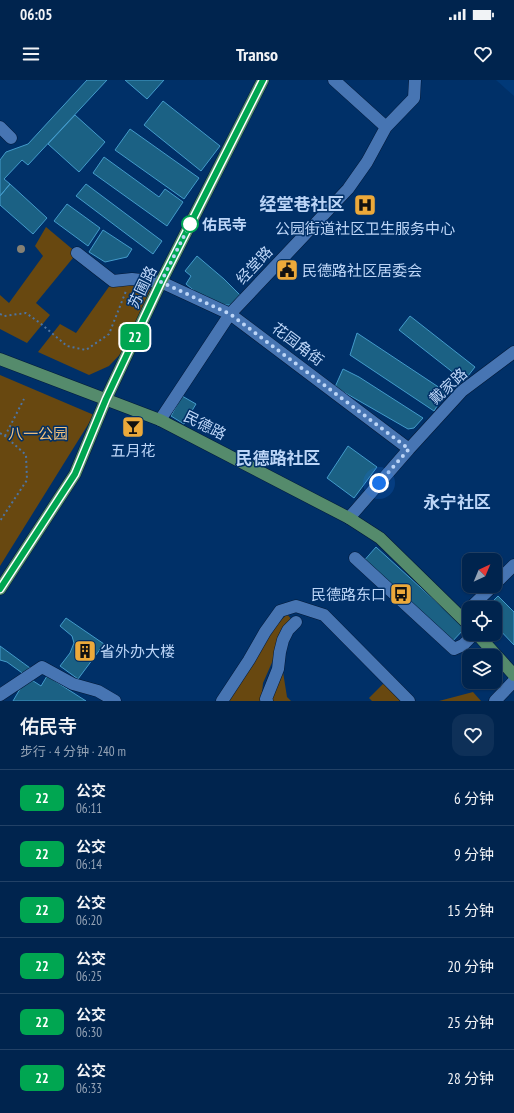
<!DOCTYPE html>
<html lang="zh">
<meta charset="utf-8">
<style>
body{margin:0;font-family:"PT Sans Narrow","Noto Sans SC",sans-serif;background:#0e3058;color:#f1f3f6;height:100vh;display:flex;flex-direction:column;font-size:15px;white-space:nowrap}
*{box-sizing:border-box;margin:0}
p{font-size:13px;color:#95a4b6}
.icon{flex:none;width:22px;height:22px;fill:none;stroke:currentColor;stroke-width:2;stroke-linecap:round;stroke-linejoin:round}
.map{position:relative;height:621px;overflow:hidden}
.sheet{display:flex;flex-direction:column;background:#00244e;flex:1}
.sheet>*{flex:none}
.badge{padding:0 8px;border-radius:6px;font-size:14px;line-height:26px}
.needle{width:26px;rotate:44deg}
.fabs{position:absolute;left:462px;top:473px;display:grid;gap:8px}
.fabs a{display:grid;place-items:center;width:40px;height:40px;border-radius:8px;background:#00244e;box-shadow:0 1px 3px #0004,0 0 0 1px #224166;font-size:20px}
.you{position:absolute;width:20px;height:20px;margin:-10px;border:3px solid #fff;border-radius:50%;background:#1a73e8;box-shadow:0 0 0 6px #1a73e833}
.map>.badge{position:absolute;translate:-50% -50%;box-shadow:0 0 0 2px #fff}
.round{display:grid;place-items:center;flex:none;width:42px;height:42px;border-radius:12px;background:#0e3058}
.summary{display:flex;align-items:center;justify-content:space-between;height:68px;padding:0 20px}
h1{font-size:19px;font-weight:600;line-height:30px}
ul{padding:0;list-style:none}
li{display:flex;align-items:center;gap:12px;height:56px;padding:0 20px;border-top:1px solid #224166}
li div{flex:1}
li b{display:block;font-size:15px}
li em{font-style:normal}
li .badge{min-width:44px;font-weight:700;text-align:center}
.status{display:flex;justify-content:space-between;align-items:center;height:28px;padding:0 20px;background:#00244e;direction:ltr}
.status svg{height:11px;fill:currentColor}
header{display:flex;justify-content:space-between;align-items:center;height:52px;padding:0 20px;background:#00244e;font-size:18px;font-weight:600}
.map>svg:first-child{display:block}
.built{fill:#013978}
.green{fill:#684810}
.building{fill:#1b6184;stroke:#439bcb}
.lines{fill:none;stroke-linecap:round;stroke-linejoin:round}
.minor-casing{stroke:#031937;stroke-width:13}
.major-casing{stroke:#031937;stroke-width:13}
.path{stroke:#4d74a3;stroke-width:2;stroke-dasharray:2 3;stroke-linecap:butt}
.minor{stroke:#4775b3;stroke-width:12}
.major{stroke:#558b6c;stroke-width:12}
.tree{fill:#868174}
.line-casing{stroke:#fff;stroke-width:9}
.line{stroke:#00a651;stroke-width:6}
.walk{stroke:#bcd5f7;stroke-width:4;stroke-dasharray:0 7.2}
.stop-dot{fill:#fff;stroke:#00a651;stroke-width:2}
.labels{text-anchor:middle;dominant-baseline:central;stroke-width:3;stroke-linejoin:round;paint-order:stroke}
.stop-label{font-size:15px;font-weight:bold;fill:#bcd5f7;stroke:#003068;text-anchor:start}
.poi-label{font-size:15px;fill:#bcd5f7;stroke:#003068}
.street-label{font-size:15px;fill:#bcd5f7;stroke:#003068}
.park-label{font-size:15px;fill:#f4c37d;stroke:#003068}
.quarter-label{font-size:17px;font-weight:bold;fill:#bcd5f7;stroke:#003068}
</style>
<div class="status"><b>06:05</b><svg viewBox="0 0 49 12"><path d="M0 12V9h3v3zM5 12V6h3v6zM10 12V3h3v9zM15 12V0h3v12zM26 1h20v11H26zM47 4h2v5h-2z"/></svg></div>
<header><svg class="icon" aria-label="menu" viewBox="0 0 24 24"><path d="M4 6h16M4 12h16M4 18h16"/></svg>Transo<svg class="icon" aria-label="heart" viewBox="0 0 24 24"><path d="M12 20l-8-8c-3-5 5-10 8-4 3-6 11-1 8 4z"/></svg></header>
<div class="map">
<svg width="514" height="621" viewBox="0 0 514 621">
<rect width="100%" height="100%" fill="#003068"/>
<path class="built" d="M496,0H514V16Z"/>
<path class="green" d="M46,147L77,173L36,223L50,235L27,263L0,249V215L9,223L43,176L35,166Z
M113,201L153,210L128,266L109,286L89,295L38,272L60,244L76,253Z
M0,295L94,335L0,486Z
M287,534L291,539L263,603L262,613L283,592L287,617L291,621H227L270,552Z
M390,597L415,621H372L369,618Z
M473,612L481,621H439Z"/>
<path class="building" d="M87,0H107L28,85L22,80L4,99L10,104L0,116V80L6,72L28,64Z
M125,0H164L147,19Z
M163,21L220,66L201,91L144,45Z
M75,35L105,62L79,92L48,64Z
M130,49L199,98L184,119L115,70Z
M104,77L159,117L165,109L183,122L167,146L93,93Z
M10,104L47,138L33,154L0,125V116Z
M86,104L162,161L153,174L76,116Z
M67,124L100,148L88,166L54,141Z
M103,150L132,169L127,177L105,182L89,172Z
M197,176L224,199L240,215L231,225H217L206,216L203,218L186,204L191,196L185,191Z
M410,236L475,287L464,301L399,250Z
M357,253L446,312L434,331L350,275Z
M343,289L359,297L423,338L414,348L408,349L335,307Z
M182,316L196,324L184,344L171,336Z
M348,366L377,387L354,418L327,398Z
M376,467L465,548L449,565L362,483Z
M498,516L514,532V565L495,545V528H486Z
M66,538L104,564L78,599L60,586L70,573L74,563L72,556L60,546Z
M0,566L30,588L25,595L7,582L0,580Z
M47,596L86,621H13L27,597L41,606Z"/>
<g class="lines">
<g class="minor-casing">
<path id="minor" d="M334,0L386,47
M0,47L11,58
M77,173L113,201L132,199L161,202L230,234L409,369L349,438
M160,340L230,234L348,109L367,82L386,47L414,18L415,0
M409,369L462,311L514,272
M355,478L454,569L463,565L474,554
M495,504L514,485
M470,528L493,506
M0,615L42,587L73,604L98,611L115,621
M222,621L249,580L265,552L280,531L296,526L324,535L409,621
M267,621L266,619L278,589L280,572L283,560L288,550L296,542
M495,621L514,601"/>
</g>
<g class="major-casing">
<path id="major" d="M0,279L160,340L349,438L380,458L469,545
M0,509L75,394L106,319L161,202L263,0
M477,554L514,595"/>
</g>
<path class="path" d="M0,234L4,236L26,233L40,243L67,266L86,270L109,254L126,211
M0,353L5,356L26,375L27,400L0,441
M5,356L24,319"/>
<use href="#minor" class="minor"/>
<use href="#major" class="major"/>
</g>
<circle class="tree" cx="21" cy="169" r="4"/>
<g class="lines">
<g class="line-casing">
<path id="line" d="M0,509L75,394L106,319L161,202L263,0"/>
</g>
<use href="#line" class="line"/>
<path class="walk" d="M190,144L161,202L230,234L409,369L379,403"/>
</g>
<defs>
<g id="hospital-square" transform="scale(1.15)"><rect x="-9" y="-9" width="18" height="18" rx="4" fill="#eca93a" stroke="#003068"/><path d="M-5-5h3v3.5h4V-5h3V5h-3V1.5h-4V5h-3Z" fill="#111"/></g>
<g id="civic-square" transform="scale(1.15)"><rect x="-9" y="-9" width="18" height="18" rx="4" fill="#eca93a" stroke="#003068"/><path d="M-.6-6.5H3V-4.5H.6V-3L4-1V1h2V6H-6V1h2V-1L-.6-3ZM-1.2 2.5V6h2.4V2.5Z" fill="#111"/></g>
<g id="bar-square" transform="scale(1.15)"><rect x="-9" y="-9" width="18" height="18" rx="4" fill="#eca93a" stroke="#003068"/><path d="M-6-5H6L.8 .8V4.5H3.5V6h-7V4.5H-.8V.8Z" fill="#111"/></g>
<g id="bus-square" transform="scale(1.15)"><rect x="-9" y="-9" width="18" height="18" rx="4" fill="#eca93a" stroke="#003068"/><path d="M-5-6H5V4H4V6H2V4H-2V6H-4V4H-5ZM-3.5-4V0h7V-4ZM-3.5 1.2v1.5H-2V1.2ZM2 1.2v1.5H3.5V1.2Z" fill="#111"/></g>
<g id="building-square" transform="scale(1.15)"><rect x="-9" y="-9" width="18" height="18" rx="4" fill="#eca93a" stroke="#003068"/><path d="M-4-6H4V6H1V3H-1V6H-4ZM-2.5-4.3h1.7v1.8h-1.7ZM.8-4.3h1.7v1.8H.8ZM-2.5-1h1.7V.8h-1.7ZM.8-1h1.7V.8H.8Z" fill="#111"/></g>
</defs>
<g fill-rule="evenodd">
<use href="#hospital-square" x="365" y="125"/>
<use href="#civic-square" x="287" y="190"/>
<use href="#bar-square" x="133" y="347"/>
<use href="#bus-square" x="401" y="514"/>
<use href="#building-square" x="85" y="571"/>
</g>
<circle class="stop-dot" cx="190" cy="144" r="8"/>
<g class="labels">
<g class="stop-label">
<text x="202" y="144">佑民寺</text>
</g>
<g class="poi-label">
<text x="365" y="148">公园街道社区卫生服务中心</text>
<text x="302" y="190" text-anchor="start">民德路社区居委会</text>
<text x="133" y="370">五月花</text>
<text x="386" y="514" text-anchor="end">民德路东口</text>
<text x="100" y="571" text-anchor="start">省外办大楼</text>
</g>
<g class="street-label">
<text transform="translate(254 185) rotate(-47)">经堂路</text>
<text transform="translate(142 207) rotate(-64)">苏圃路</text>
<text transform="translate(298 264) rotate(37)">花园角街</text>
<text transform="translate(448 306) rotate(-43)">戴家路</text>
<text transform="translate(205 345) rotate(27)">民德路</text>
</g>
<g class="park-label">
<text x="38" y="353">八一公园</text>
</g>
<g class="quarter-label">
<text x="302" y="124">经堂巷社区</text>
<text x="278" y="378">民德路社区</text>
<text x="457" y="422">永宁社区</text>
</g>
</g>
</svg>
<div class="fabs">
<a><svg class="needle" viewBox="-14 -14 28 28"><path d="M0-13l5 13h-10z" fill="#e53935"/><path d="M0 13l5-13h-10z" fill="#95a4b6"/></svg></a>
<a><svg class="icon" aria-label="locate" viewBox="0 0 24 24"><circle cx="12" cy="12" r="6"/><path d="M12 2v4M12 18v4M2 12h4M18 12h4"/></svg></a>
<a><svg class="icon" aria-label="layers" viewBox="0 0 24 24"><path d="M12 4l9 5-9 5-9-5zM3 14l9 5 9-5"/></svg></a>
</div>
<div class="you" style="left:379px;top:403px"></div>
<b class="badge" style="left:135px;top:257px;background:#00a651;color:#fff">22</b>
</div>
<section class="sheet">
<div class="summary"><div><h1>佑民寺</h1><p>步行 · 4 分钟 · 240 m</p></div><a class="round"><svg class="icon" aria-label="heart" viewBox="0 0 24 24"><path d="M12 20l-8-8c-3-5 5-10 8-4 3-6 11-1 8 4z"/></svg></a></div>
<ul>
<li><span class="badge" style="background:#00a651;color:#fff">22</span><div><b>公交</b><p>06:11</p></div><em>6 分钟</em></li>
<li><span class="badge" style="background:#00a651;color:#fff">22</span><div><b>公交</b><p>06:14</p></div><em>9 分钟</em></li>
<li><span class="badge" style="background:#00a651;color:#fff">22</span><div><b>公交</b><p>06:20</p></div><em>15 分钟</em></li>
<li><span class="badge" style="background:#00a651;color:#fff">22</span><div><b>公交</b><p>06:25</p></div><em>20 分钟</em></li>
<li><span class="badge" style="background:#00a651;color:#fff">22</span><div><b>公交</b><p>06:30</p></div><em>25 分钟</em></li>
<li><span class="badge" style="background:#00a651;color:#fff">22</span><div><b>公交</b><p>06:33</p></div><em>28 分钟</em></li>
</ul>
</section>
